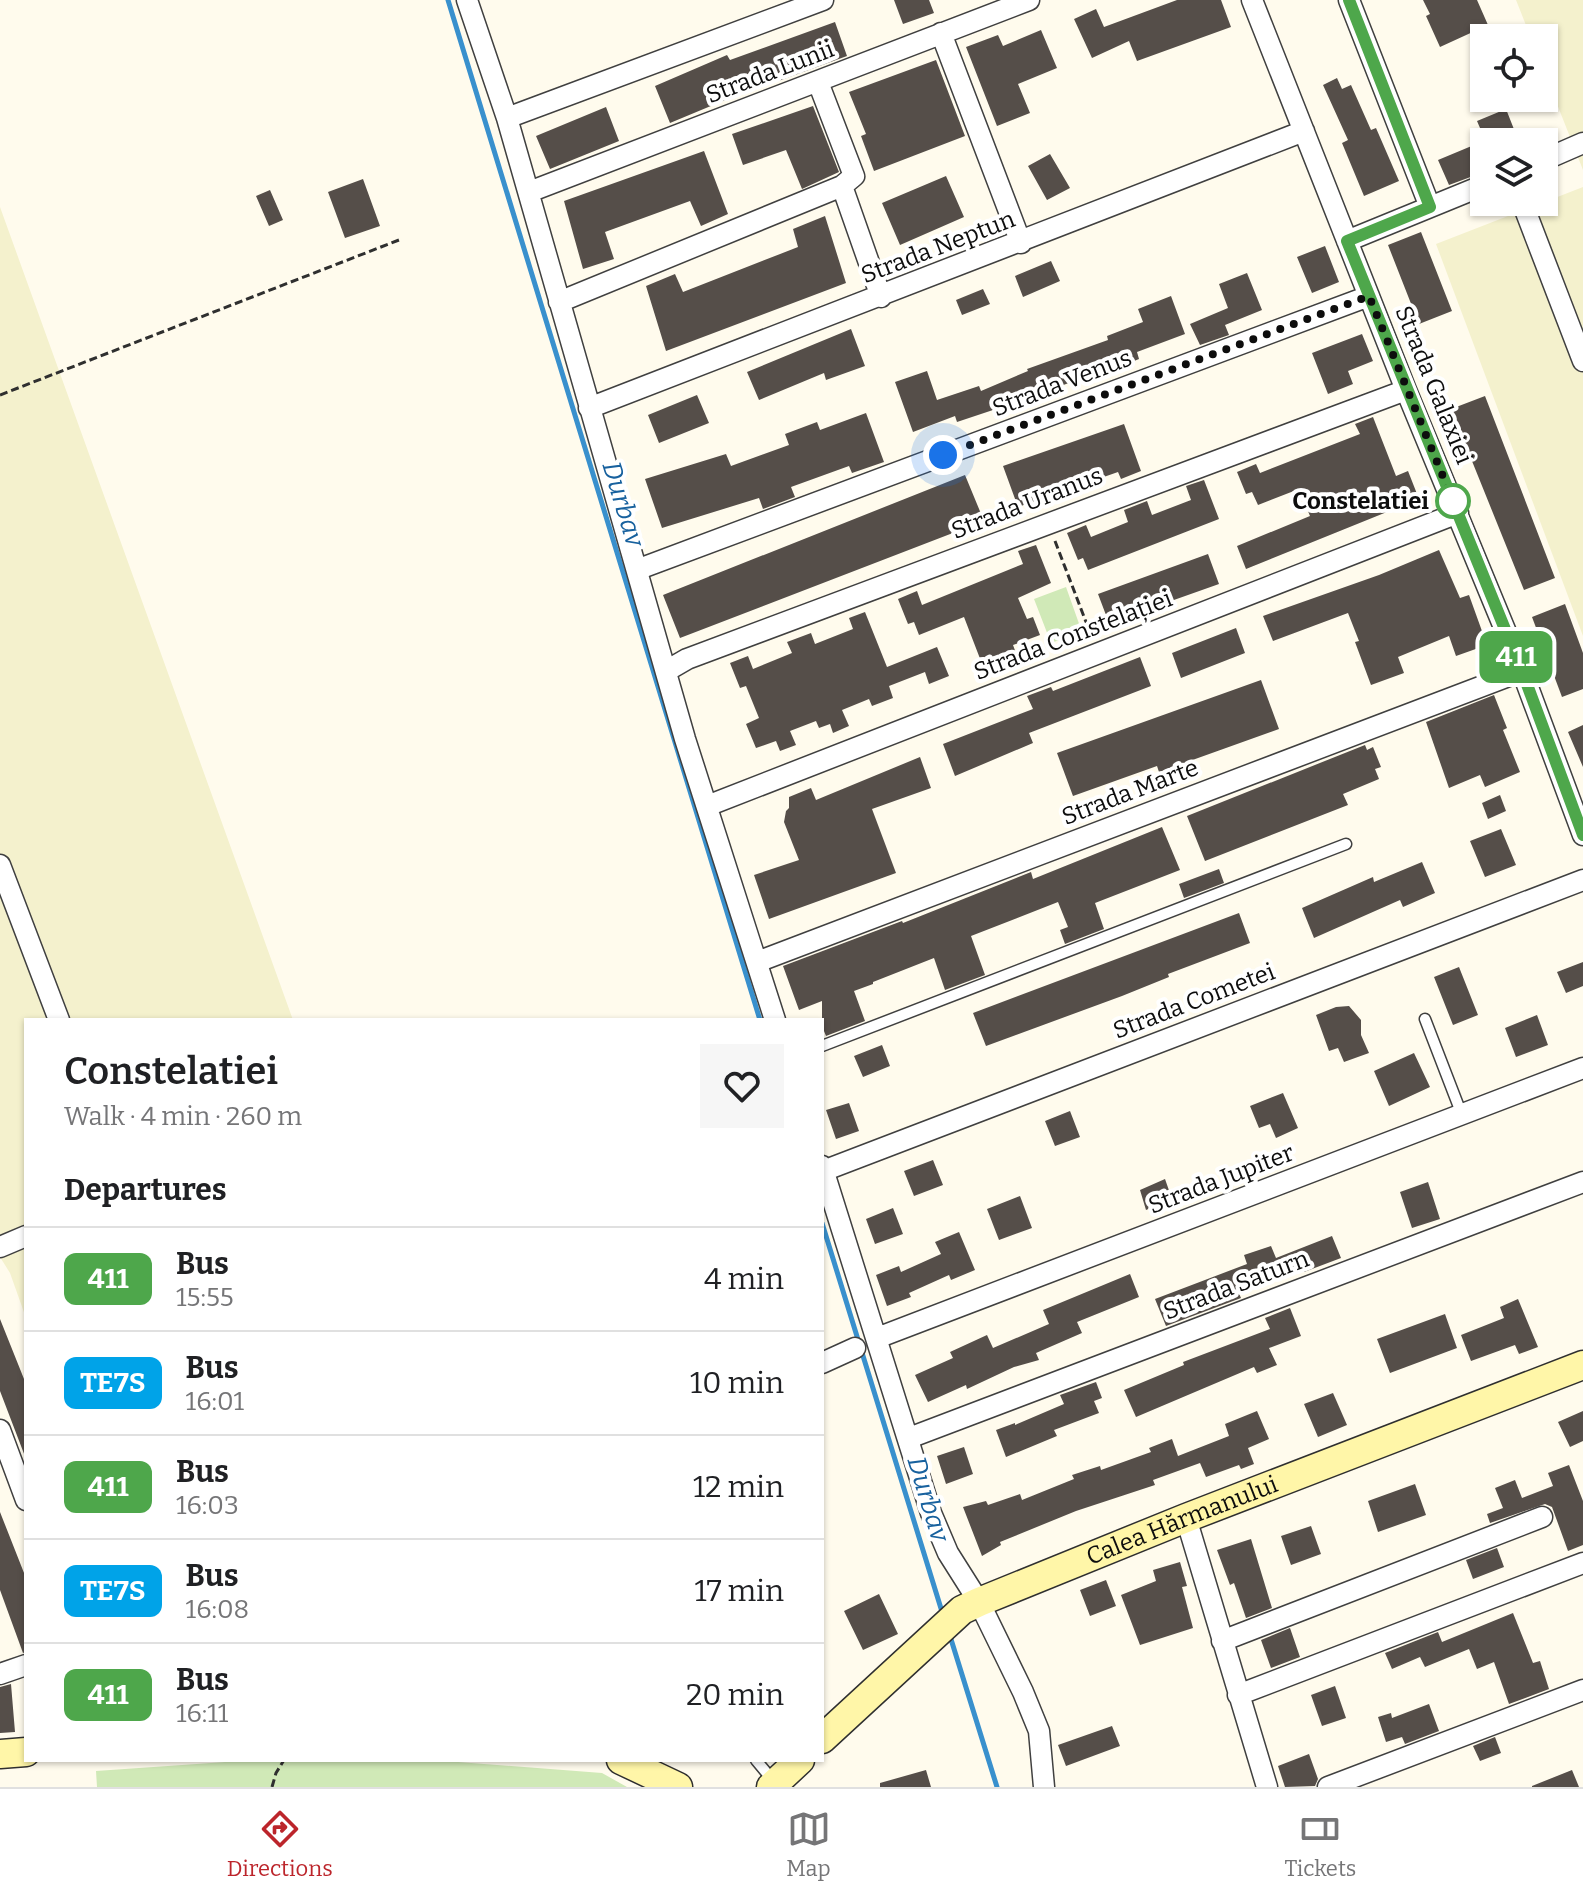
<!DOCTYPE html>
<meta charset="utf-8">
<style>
body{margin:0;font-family:Bitter,serif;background:#f6f6f6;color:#202124;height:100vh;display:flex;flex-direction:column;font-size:30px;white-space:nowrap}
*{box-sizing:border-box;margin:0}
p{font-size:26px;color:#757577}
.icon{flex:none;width:44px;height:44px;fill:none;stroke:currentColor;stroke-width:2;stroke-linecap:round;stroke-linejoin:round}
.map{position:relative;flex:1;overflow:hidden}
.sheet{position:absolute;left:24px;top:1018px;width:800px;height:744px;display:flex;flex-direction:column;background:#fff;border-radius:0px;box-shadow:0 2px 6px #0004}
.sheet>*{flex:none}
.badge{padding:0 16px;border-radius:12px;font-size:28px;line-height:52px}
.controls{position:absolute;left:1470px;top:24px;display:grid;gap:16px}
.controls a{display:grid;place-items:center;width:88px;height:88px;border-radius:0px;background:#fff;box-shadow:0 2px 6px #0004;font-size:40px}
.you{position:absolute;width:40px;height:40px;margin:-20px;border:6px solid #fff;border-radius:50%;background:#1a73e8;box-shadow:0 0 0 12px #1a73e833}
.map>.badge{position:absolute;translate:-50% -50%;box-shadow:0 0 0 4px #fff}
h2{padding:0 40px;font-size:30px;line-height:72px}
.round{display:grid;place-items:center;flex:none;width:84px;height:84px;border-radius:0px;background:#f6f6f6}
.summary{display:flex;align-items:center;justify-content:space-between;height:136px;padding:0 40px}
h1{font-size:38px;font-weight:600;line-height:60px}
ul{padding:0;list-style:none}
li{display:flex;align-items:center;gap:24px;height:104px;padding:0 40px;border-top:2px solid #e0e0e0}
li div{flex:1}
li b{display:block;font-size:30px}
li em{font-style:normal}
li .badge{min-width:88px;font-weight:700;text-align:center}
.tabs{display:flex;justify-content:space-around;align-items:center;height:112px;border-top:2px solid #e0e0e0;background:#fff;font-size:22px;color:#757577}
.tabs a{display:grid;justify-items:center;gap:4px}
.tabs .active{color:#bc252b}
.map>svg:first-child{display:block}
.farmland{fill:#f4f1cd}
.green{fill:#d0e9b7}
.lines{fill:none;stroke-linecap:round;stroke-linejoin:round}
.stream{stroke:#3990cd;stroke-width:5}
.building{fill:#554e49}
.lane-casing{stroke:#404040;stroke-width:13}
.street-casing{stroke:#404040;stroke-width:23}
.secondary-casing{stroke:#2f2f2f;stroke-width:31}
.path{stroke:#2f2f2f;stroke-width:3;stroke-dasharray:8 4;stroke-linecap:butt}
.lane{stroke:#fff;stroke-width:10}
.street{stroke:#fff;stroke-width:20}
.secondary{stroke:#fff6a8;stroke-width:28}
.line-casing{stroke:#fff;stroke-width:18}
.line{stroke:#4ea74b;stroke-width:12}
.walk{stroke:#0d0d0d;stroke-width:8;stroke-dasharray:0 14.4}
.stop-dot{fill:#fff;stroke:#4ea74b;stroke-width:4}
.labels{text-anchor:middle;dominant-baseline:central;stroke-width:8;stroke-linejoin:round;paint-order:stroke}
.street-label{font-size:24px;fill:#0d0d0d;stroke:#fff}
.stop-label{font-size:24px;font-weight:bold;fill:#0d0d0d;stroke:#fff;text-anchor:end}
.water-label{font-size:26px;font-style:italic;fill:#17619e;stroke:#fff}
</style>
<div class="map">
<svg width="1583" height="1787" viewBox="0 0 1583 1787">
<rect width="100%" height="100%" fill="#fffbed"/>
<path class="farmland" d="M1516,0H1583V170L1544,71V38H1531Z
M1583,187V636L1436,244Z
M0,207L293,1020H26V1318L10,1273L0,1257Z"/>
<path class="green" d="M1066,587L1082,632L1051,643L1034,599Z
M254,1760H432L602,1773L627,1787H97L96,1771Z"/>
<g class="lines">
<path class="stream" d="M448,0L760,1020
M822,1223L943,1615
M950,1636L997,1787"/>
</g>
<path class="building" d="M894,0H929L934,13L903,24Z
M1177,0H1221L1231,27L1137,61L1129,41L1092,58L1074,19L1096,9L1104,27Z
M1423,0H1477L1488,25L1440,47L1426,16L1430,14Z
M835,22L847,56L754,90V88L670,123L655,86L727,55L730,60Z
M1041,30L1057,68L1018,84L1030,113L997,126L966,47L998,35L1003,46Z
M936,60L965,136L874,171L861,136L866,134L849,92Z
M1337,78L1342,89L1351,85L1371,130L1376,128L1399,181L1364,196L1342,143L1348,140L1323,85Z
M813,106L839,172L802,189L786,150L743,165L732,134Z
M606,107L619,141L550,169L536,136Z
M1506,109L1519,142H1486L1477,121Z
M1474,145L1484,172L1449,185L1438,160Z
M704,151L728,214L701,226L690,201L605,232L614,259L583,269L564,201Z
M1050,154L1070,188L1047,200L1028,166Z
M946,176L964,217L900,245L882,203Z
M363,179L380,226L345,238L328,192Z
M270,190L283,220L269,226L256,196Z
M825,216L846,283L666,351L646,286L675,274L683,292L798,247L793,229Z
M1421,232L1452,311L1419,324L1388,245Z
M1325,246L1339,282L1312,293L1297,257Z
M1051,261L1060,281L1023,297L1015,276Z
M1247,273L1262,310L1225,325L1229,335L1200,345L1190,324L1228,308L1219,284Z
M983,289L990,304L962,315L956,300Z
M1171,296L1185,334L1137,352L1139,359L1078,384L1077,380L1025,399L1026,402L1001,413L999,408L957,422L955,416L913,432L895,382L927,371L937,400L979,386L981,391L1028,371L1027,369L1108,340L1107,336L1143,322L1138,309Z
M851,329L865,366L826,380L824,373L759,400L747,372Z
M1362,334L1373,361L1348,371L1353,384L1328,394L1312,353Z
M697,395L709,423L659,443L648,415Z
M1485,396L1555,578L1524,590L1451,409Z
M866,413L884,462L852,473L849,466L791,487L795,497L763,509L759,498L662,528L645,479L726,454L731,466L789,445L785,434L817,422L820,430Z
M1373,417L1396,476L1408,471L1419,499L1246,569L1237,546L1310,516L1299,489L1258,505L1252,492L1246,494L1237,472L1256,464L1260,473L1360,434L1355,424Z
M1124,424L1141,471L1121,479L1118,472L1018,507L1003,466Z
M965,475L984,521L680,638L663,595Z
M1204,480L1219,519L1088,570L1083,558L1078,560L1067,533L1086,525L1091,537L1128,522L1124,510L1147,501L1152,515L1191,500L1186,486Z
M1036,545L1051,583L1018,598L1027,619L1033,617L1040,635L1013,645L1017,656L984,669L964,617L919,635L914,622L908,624L898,599L917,591L922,605L1023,564L1018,551Z
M1439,550L1460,598L1469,595L1487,645L1456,656L1449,636L1398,657L1404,673L1371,685L1355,642L1359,641L1348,613L1273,641L1263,616L1379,575Z
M1208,554L1219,584L1109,623L1098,594Z
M1565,604L1583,653V689L1562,697L1532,617Z
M865,612L887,667L937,647L949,676L929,684L925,672L889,686L893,698L872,706L869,699L842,710L849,726L833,733L830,724L819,728L816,721L790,731L796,745L780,751L776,741L756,748L746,724L759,718L746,686L740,688L730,663L748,656L753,669L792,653L787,642L811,633L815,644L853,629L849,618Z
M1236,628L1245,653L1181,678L1172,653Z
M1140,657L1151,686L1029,733L1033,743L955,776L943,744L1033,709L1027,696L1051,687L1053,691Z
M1261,680L1279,729L1159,772L1157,766L1073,796L1057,753Z
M1494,695L1507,728L1503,730L1520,772L1485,787L1480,775L1449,788L1426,722Z
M1583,725V767L1568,732Z
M1365,745L1367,750L1373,747L1381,767L1375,769L1379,779L1343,794L1348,805L1205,861L1187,816Z
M920,757L931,788L872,809L896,873L769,919L754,875L799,860L784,822L786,811L789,808V797L811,788L816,800Z
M1500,795L1506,811L1488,819L1482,803Z
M1162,827L1180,870L1095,903L1104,929L1065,944L1060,930L1068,927L1058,902L971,936L985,975L945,990L934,958L873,982V984L854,991L865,1021L826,1036L822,1026V1001L799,1010L783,966L902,921L903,923L1031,872L1033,879Z
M1501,829L1516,865L1485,877L1470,841Z
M1422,862L1435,893L1403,907L1400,900L1314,938L1302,908L1373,877L1374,882Z
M1219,869L1224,883L1184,898L1179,884Z
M1239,913L1250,943L1168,974L1169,977L1122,996L986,1046L973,1013Z
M1583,962V986L1566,993L1557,972Z
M1459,967L1478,1015L1453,1025L1434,977Z
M1349,1006L1361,1020V1035L1369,1053L1344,1062L1338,1048L1329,1051L1316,1015L1336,1007Z
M1537,1015L1548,1045L1516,1057L1505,1028Z
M882,1045L890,1066L863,1077L854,1056Z
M1414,1053L1430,1087L1389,1106L1374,1071Z
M1283,1093L1298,1128L1276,1138L1270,1124L1259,1128L1250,1106Z
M849,1103L859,1131L836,1139L826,1110Z
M1070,1111L1080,1137L1055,1146L1045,1121Z
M933,1160L943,1185L914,1196L904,1171Z
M1165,1179L1172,1199L1146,1210L1140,1190Z
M1428,1182L1440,1219L1412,1228L1400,1192Z
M1020,1196L1032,1228L999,1240L987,1209Z
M893,1208L903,1234L875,1244L866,1219Z
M959,1232L975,1270L951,1280L949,1275L909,1293L911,1297L887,1306L876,1275L899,1266L901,1272L941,1254L935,1242Z
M1332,1236L1341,1258L1304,1272L1302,1267L1237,1289L1241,1298L1166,1326L1155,1299L1247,1264L1244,1255L1271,1246L1276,1258Z
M1130,1274L1139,1297L1077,1322L1082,1333L1036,1353L1039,1360L1014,1367L967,1389L966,1385L928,1402L915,1375L953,1358L950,1352L987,1335L993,1348L1049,1324L1043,1310Z
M1518,1299L1538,1347L1519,1354L1515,1345L1471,1361L1461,1335L1504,1318L1500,1307Z
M1290,1308L1301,1336L1269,1348L1277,1365L1257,1373L1254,1367L1136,1417L1124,1390L1184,1365L1183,1362L1270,1329L1265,1318Z
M1445,1314L1457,1348L1390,1373L1377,1339Z
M0,1319L26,1384V1459L0,1391Z
M1096,1382L1102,1398L1094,1401L1099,1413L1054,1430L1057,1436L1006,1457L996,1430L1015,1423V1425L1064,1404L1060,1395Z
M1333,1393L1347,1425L1318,1437L1304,1404Z
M1257,1411L1269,1439L1248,1448L1254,1464L1241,1469L1239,1465L1206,1477L1200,1463L1153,1480L1155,1485L1076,1511L1000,1542L1001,1545L982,1556L963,1507L986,1501L988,1505L1020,1494L1022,1500L1074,1479L1072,1475L1100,1466L1101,1470L1151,1452L1149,1448L1172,1439L1178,1456L1229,1436L1225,1424Z
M1583,1411V1441L1570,1447L1558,1422Z
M964,1447L973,1474L946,1484L937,1456Z
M1569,1465L1583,1501V1545L1568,1551L1552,1507L1545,1504L1490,1523L1487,1514L1503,1508L1495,1488L1515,1480L1522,1498L1553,1486L1548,1473Z
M1415,1484L1426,1515L1378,1532L1368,1501Z
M0,1512L26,1578V1652L23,1653L0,1590Z
M1311,1526L1321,1554L1291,1565L1281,1536Z
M1251,1539L1272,1608L1246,1618L1234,1583L1230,1585L1217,1550Z
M1497,1548L1504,1567L1473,1579L1466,1560Z
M1180,1562L1187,1586L1182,1587L1193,1628L1140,1645L1121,1595L1156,1581L1153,1570Z
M1106,1580L1116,1606L1090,1616L1080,1590Z
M879,1594L898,1634L863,1650L844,1611Z
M1513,1613L1533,1663L1540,1661L1549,1689L1509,1704L1494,1662L1477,1669L1469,1649L1425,1667L1420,1657L1392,1669L1385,1653L1438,1632L1442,1642Z
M1290,1628L1300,1657L1271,1668L1261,1640Z
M11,1684L15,1732L0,1733V1687Z
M1335,1686L1346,1718L1322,1726L1311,1695Z
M1429,1704L1439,1731L1405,1744L1402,1737L1386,1742L1378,1717L1391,1713L1392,1718Z
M1112,1726L1120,1746L1066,1766L1058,1745Z
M1495,1737L1501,1753L1480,1761L1473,1746Z
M1309,1754L1318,1779L1315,1786L1285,1787L1278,1766Z
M926,1770L931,1787H880V1783Z
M1572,1770L1579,1787H1532V1786Z"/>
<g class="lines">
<g class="lane-casing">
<path id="lane" d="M1425,1019L1462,1115
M822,1046L1346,844
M756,1760L775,1783"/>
</g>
<g class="street-casing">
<path id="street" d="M467,0L507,118L685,739L775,1020
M1252,0L1406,390L1522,671L1583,835
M1349,0L1430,207
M941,33L1021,243
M818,82L854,176L842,186L881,297
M507,118L823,0
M1544,160L1583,143
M529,192L1029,0
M1522,202L1583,361
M1347,241L1484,185
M559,302L842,186
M589,408L1304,131
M639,569L1369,296
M668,670L687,659L1406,390
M707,806L1458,513
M0,865L59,1020
M757,962L1522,671
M822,1166L931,1513L948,1553L979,1602L1023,1692L1039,1731L1044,1787
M823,1171L1583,880
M0,1247L26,1236
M877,1338L1583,1068
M822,1363L855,1348
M0,1430L26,1500
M909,1438L1583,1182
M1186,1518L1267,1787
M1222,1641L1542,1517
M0,1674L26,1665
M1238,1695L1583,1563
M1328,1787L1583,1690"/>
</g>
<g class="secondary-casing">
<g id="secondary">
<path id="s1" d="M822,1739L962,1610L979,1602L1186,1518L1583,1365"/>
<path d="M0,1754L26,1752"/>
<path d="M621,1760L678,1787"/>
<path d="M771,1787L800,1760"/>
</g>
</g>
<path class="path" d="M0,395L399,240
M1055,541L1091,635
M272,1787L276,1773L284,1760"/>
<use href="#lane" class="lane"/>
<use href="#street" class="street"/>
<use href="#secondary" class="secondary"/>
</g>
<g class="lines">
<g class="line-casing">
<path id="line" d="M1349,0L1430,207L1347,241L1522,671L1583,835"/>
</g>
<use href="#line" class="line"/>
<path class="walk" d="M943,455L1369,296L1453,501"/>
</g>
<circle class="stop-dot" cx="1453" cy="501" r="16"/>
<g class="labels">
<g class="street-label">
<text transform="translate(770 72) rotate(-21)">Strada Lunii</text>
<text transform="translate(938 247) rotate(-21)">Strada Neptun</text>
<text transform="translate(1062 383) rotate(-21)">Strada Venus</text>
<text transform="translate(1434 385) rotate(68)">Strada Galaxiei</text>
<text transform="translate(1027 503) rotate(-21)">Strada Uranus</text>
<text transform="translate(1073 635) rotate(-21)">Strada Constelației</text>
<text transform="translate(1130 792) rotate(-21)">Strada Marte</text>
<text transform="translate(1194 1001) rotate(-21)">Strada Cometei</text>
<text transform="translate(1221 1179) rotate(-21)">Strada Jupiter</text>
<text transform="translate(1236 1285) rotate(-21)">Strada Saturn</text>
<text stroke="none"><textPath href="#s1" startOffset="428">Calea Hărmanului</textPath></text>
</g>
<g class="stop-label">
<text x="1429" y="501">Constelatiei</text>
</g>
<g class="water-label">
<text transform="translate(623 504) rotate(73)">Durbav</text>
<text transform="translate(928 1499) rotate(73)">Durbav</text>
</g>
</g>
</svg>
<div class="controls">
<a><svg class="icon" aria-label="locate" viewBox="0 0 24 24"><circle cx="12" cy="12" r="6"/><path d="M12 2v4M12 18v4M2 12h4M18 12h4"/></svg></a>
<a><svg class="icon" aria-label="layers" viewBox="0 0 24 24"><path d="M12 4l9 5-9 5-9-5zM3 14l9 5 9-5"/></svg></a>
</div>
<div class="you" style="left:943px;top:455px"></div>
<b class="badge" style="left:1516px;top:657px;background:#4ea74b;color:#fff">411</b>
<section class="sheet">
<div class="summary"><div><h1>Constelatiei</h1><p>Walk · 4 min · 260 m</p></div><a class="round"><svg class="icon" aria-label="heart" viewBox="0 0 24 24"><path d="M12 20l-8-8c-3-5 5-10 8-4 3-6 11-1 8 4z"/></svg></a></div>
<h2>Departures</h2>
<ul>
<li><span class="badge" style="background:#4ea74b;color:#fff">411</span><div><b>Bus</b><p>15:55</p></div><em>4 min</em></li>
<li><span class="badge" style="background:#00a3e8;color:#fff">TE7S</span><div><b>Bus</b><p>16:01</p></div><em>10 min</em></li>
<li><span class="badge" style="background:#4ea74b;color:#fff">411</span><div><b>Bus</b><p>16:03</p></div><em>12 min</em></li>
<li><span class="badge" style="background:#00a3e8;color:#fff">TE7S</span><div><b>Bus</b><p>16:08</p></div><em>17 min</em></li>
<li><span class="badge" style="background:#4ea74b;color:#fff">411</span><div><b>Bus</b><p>16:11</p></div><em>20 min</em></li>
</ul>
</section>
</div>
<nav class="tabs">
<a class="active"><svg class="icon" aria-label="directions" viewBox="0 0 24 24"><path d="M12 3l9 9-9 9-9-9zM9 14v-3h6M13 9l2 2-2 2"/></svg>Directions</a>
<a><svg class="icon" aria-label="map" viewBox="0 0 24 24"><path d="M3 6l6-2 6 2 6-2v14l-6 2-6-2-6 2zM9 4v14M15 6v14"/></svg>Map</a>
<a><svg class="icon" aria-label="tickets" viewBox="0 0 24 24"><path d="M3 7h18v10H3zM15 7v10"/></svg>Tickets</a>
</nav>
